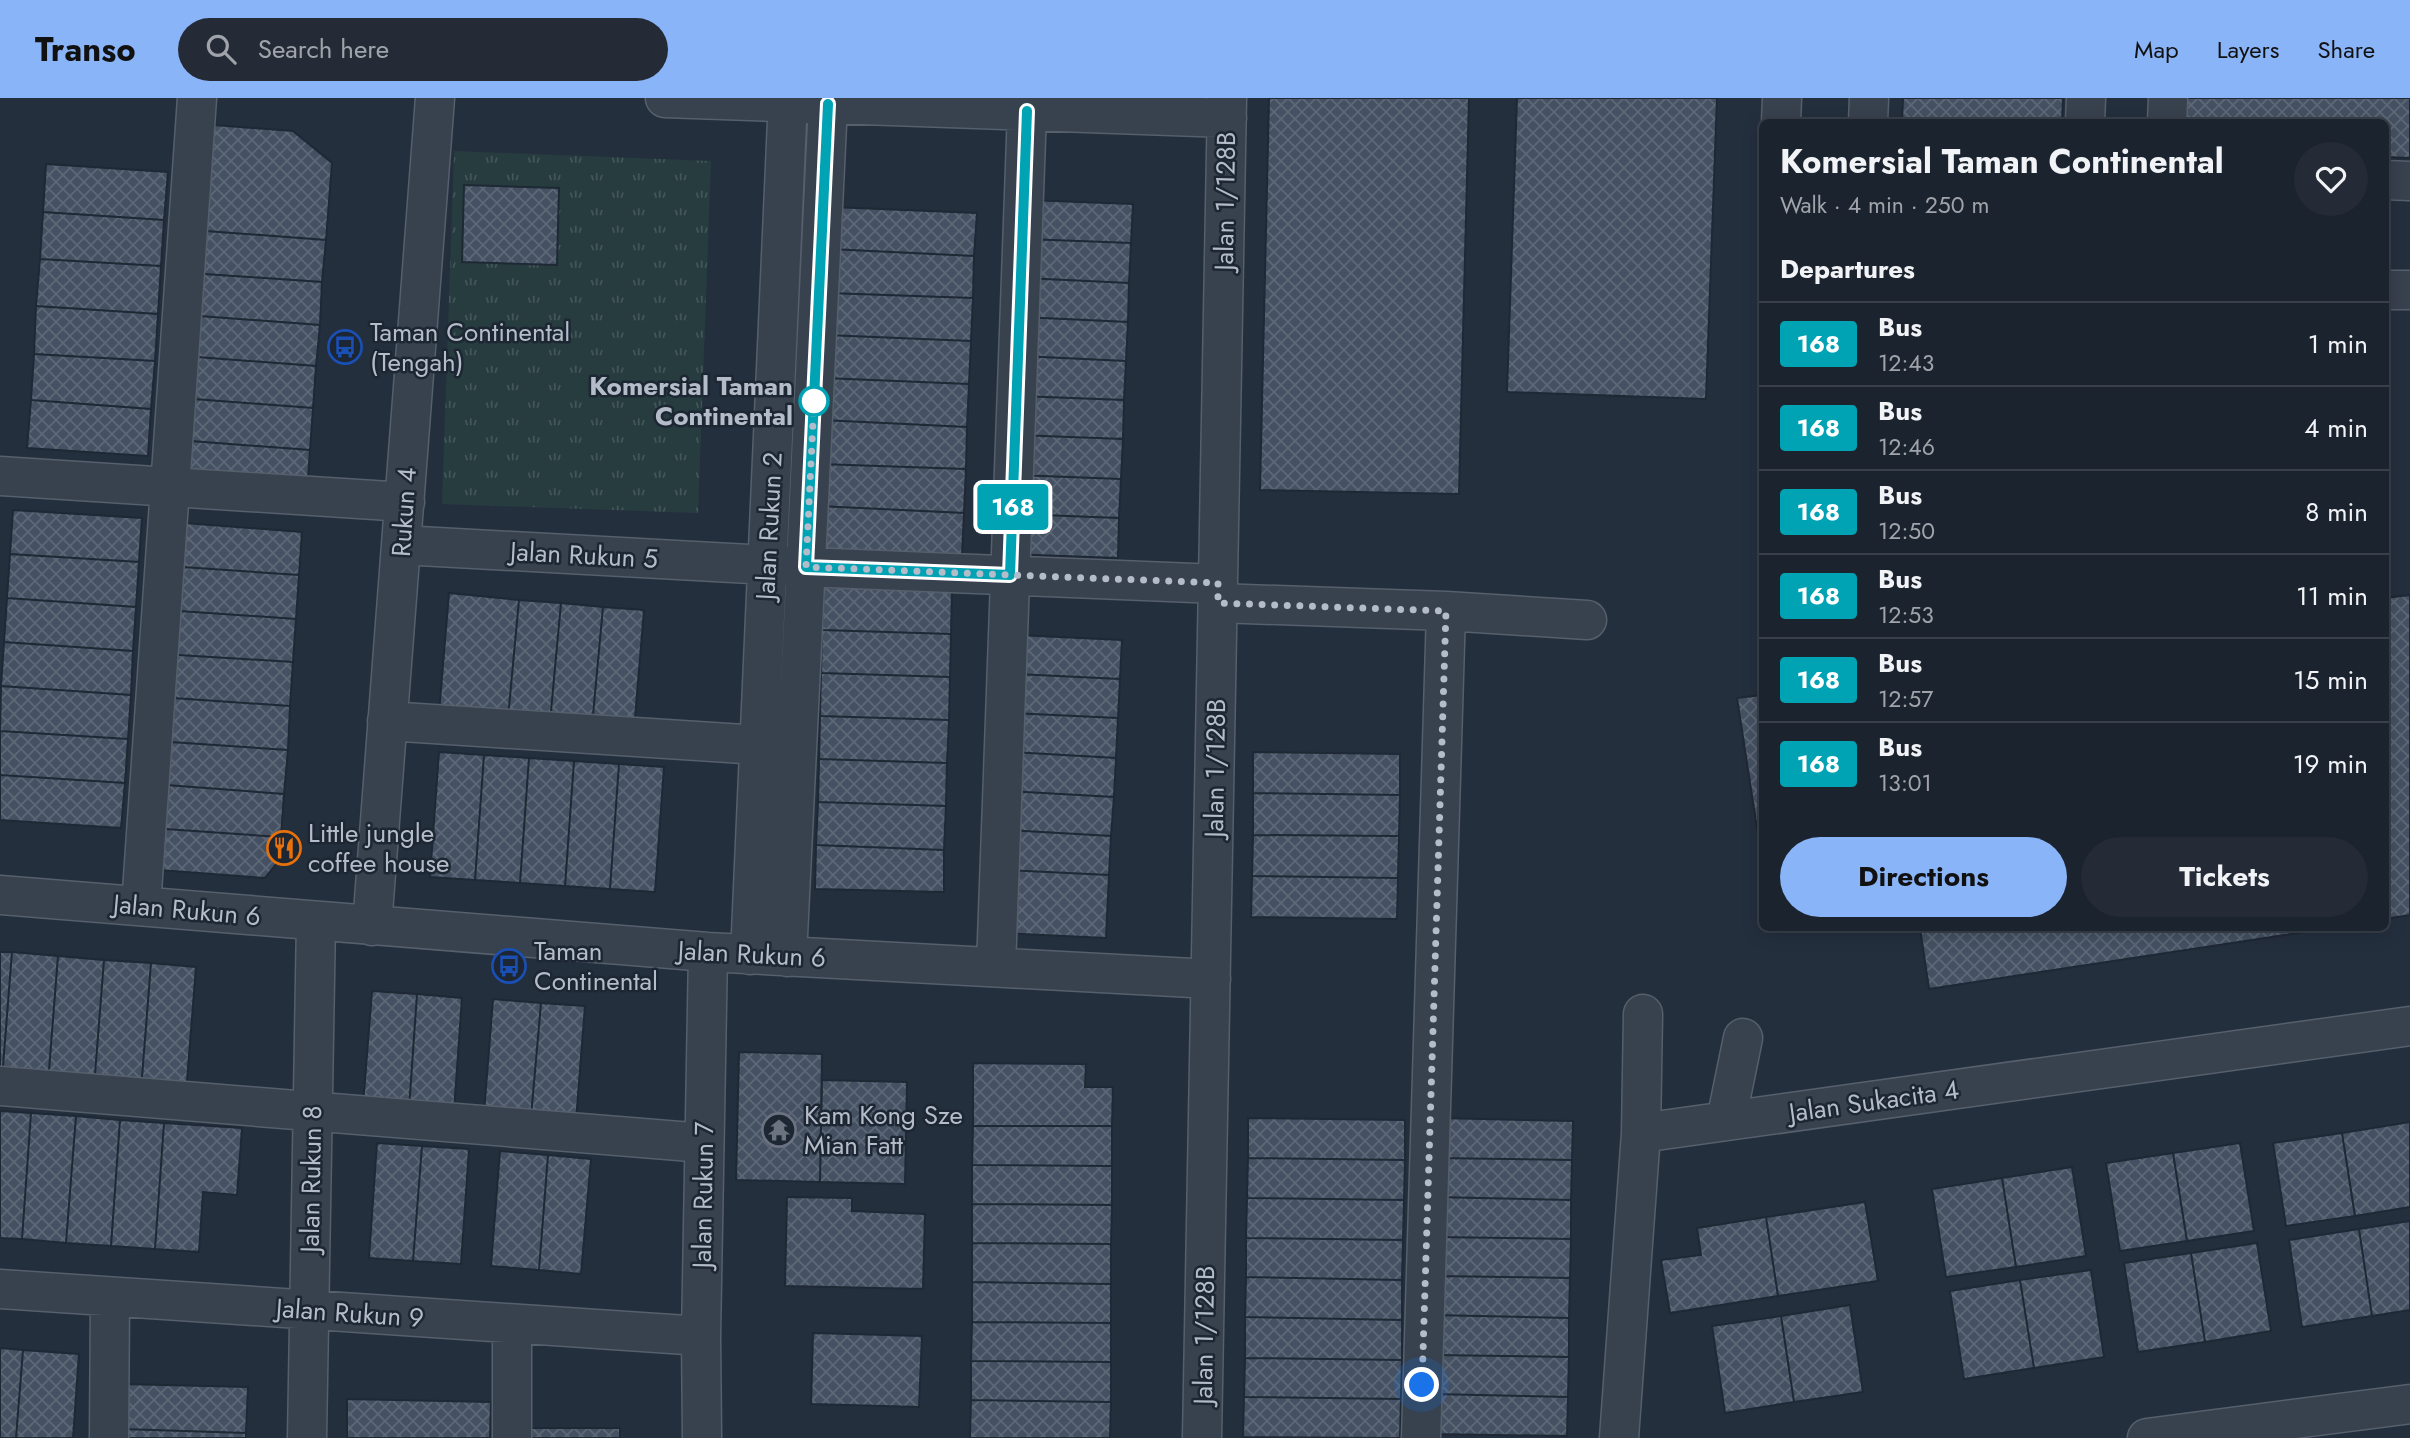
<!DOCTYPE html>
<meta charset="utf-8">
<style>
body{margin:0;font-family:Jost,sans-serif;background:#242b36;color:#f1f3f6;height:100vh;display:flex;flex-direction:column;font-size:26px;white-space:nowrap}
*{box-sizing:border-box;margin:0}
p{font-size:23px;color:#a0a4aa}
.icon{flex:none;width:38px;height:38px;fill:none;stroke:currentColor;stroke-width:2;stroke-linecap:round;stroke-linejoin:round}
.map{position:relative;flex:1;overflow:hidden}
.sheet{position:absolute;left:1759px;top:21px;width:630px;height:812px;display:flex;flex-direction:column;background:#1b232e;border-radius:10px;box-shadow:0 4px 18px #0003,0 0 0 2px #39404a}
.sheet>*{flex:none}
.badge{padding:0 14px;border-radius:5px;font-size:24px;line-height:46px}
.you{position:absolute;width:35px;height:35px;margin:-18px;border:5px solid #fff;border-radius:50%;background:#1a73e8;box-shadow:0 0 0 10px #1a73e833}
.map>.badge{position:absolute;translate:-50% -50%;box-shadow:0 0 0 4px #fff}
h2{padding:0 21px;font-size:26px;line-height:63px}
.round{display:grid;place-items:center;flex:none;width:74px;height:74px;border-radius:37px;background:#242b36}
.summary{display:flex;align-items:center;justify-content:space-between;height:119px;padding:0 21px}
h1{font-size:33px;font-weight:700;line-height:52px}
.primary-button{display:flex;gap:14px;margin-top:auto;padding:14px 21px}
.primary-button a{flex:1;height:80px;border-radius:42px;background:#8ab4f8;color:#111;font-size:28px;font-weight:700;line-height:80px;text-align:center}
.primary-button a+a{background:#242b36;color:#f1f3f6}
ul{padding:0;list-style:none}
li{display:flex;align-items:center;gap:21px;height:84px;padding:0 21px;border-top:2px solid #39404a}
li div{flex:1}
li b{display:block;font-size:26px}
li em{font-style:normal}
li .badge{min-width:77px;font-weight:700;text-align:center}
header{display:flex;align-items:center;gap:42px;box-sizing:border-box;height:98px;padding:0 35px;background:#8ab4f8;color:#111}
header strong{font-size:33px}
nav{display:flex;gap:38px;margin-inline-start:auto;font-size:24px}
.search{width:490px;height:63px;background:#242b36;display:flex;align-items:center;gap:18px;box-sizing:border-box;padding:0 24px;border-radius:38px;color:#a0a4aa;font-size:26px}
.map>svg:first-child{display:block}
.grass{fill:url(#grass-tufts)}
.building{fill:url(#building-cross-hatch);stroke:#1f2835;stroke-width:2}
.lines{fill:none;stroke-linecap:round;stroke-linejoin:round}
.minor-casing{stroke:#565f6c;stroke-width:41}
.minor{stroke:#38414e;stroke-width:38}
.line-casing{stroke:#fff;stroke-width:16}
.line{stroke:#00a3b4;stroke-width:10}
.walk{stroke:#b4bcc9;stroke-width:7;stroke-dasharray:0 12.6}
.stop-dot{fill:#fff;stroke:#00a3b4;stroke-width:3.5}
.labels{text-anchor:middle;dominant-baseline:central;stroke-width:5;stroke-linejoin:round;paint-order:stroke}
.street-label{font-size:26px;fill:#b4bcc9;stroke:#1d2633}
.poi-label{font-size:26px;fill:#b4bcc9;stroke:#1d2633;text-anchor:start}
.stop-label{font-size:26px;font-weight:bold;fill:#b4bcc9;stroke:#1d2633;text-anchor:end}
</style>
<header>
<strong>Transo</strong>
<div class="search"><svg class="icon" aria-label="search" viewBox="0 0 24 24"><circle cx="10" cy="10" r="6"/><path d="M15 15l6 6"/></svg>Search here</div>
<nav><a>Map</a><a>Layers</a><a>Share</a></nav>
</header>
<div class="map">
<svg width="2410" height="1340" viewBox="0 0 2410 1340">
<defs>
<pattern id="grass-tufts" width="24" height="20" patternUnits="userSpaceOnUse" patternTransform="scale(1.75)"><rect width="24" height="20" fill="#263c3f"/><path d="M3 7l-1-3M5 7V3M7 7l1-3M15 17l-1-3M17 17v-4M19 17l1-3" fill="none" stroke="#435659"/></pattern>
<pattern id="building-cross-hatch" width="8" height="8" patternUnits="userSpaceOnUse" patternTransform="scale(1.75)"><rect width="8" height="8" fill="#455162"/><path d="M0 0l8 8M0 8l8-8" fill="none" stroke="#5d6877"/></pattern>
</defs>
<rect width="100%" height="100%" fill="#242f3e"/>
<path class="grass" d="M454,53L711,63L698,415L442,406Z"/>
<path class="building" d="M1269,0H1469L1459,396L1260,392Z
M1517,0H1717L1706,301L1507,294Z
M1903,0H2063L2062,24H1902Z
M2180,0H2410V60L2385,59V24H2179Z
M201,26L293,33L332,65L326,142L193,132Z
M46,66L168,74L164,122L43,114Z
M464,87L559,90L557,167L462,164Z
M1027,102L1133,106L1131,145L1026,141Z
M832,109L977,115L974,158L830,151Z
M43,114L164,122L161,168L40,161Z
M193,132L326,142L322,184L190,175Z
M1026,141L1131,145L1129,185L1024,180Z
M830,151L974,158L973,200L828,195Z
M40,161L161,168L158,216L36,208Z
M190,175L322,184L320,227L187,217Z
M1024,180L1129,185L1128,224L1022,219Z
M828,195L973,200L971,243L826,237Z
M36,208L158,216L155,263L34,256Z
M187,217L320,227L316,268L184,258Z
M1022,219L1128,224L1126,263L1021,258Z
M826,237L971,243L969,286L824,280Z
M34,256L155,263L151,311L31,302Z
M184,258L316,268L313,310L181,300Z
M1021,258L1126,263L1124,302L1019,298Z
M824,280L969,286L967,329L822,322Z
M1019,298L1124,302L1123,341L1017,337Z
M181,300L313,310L310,352L178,342Z
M31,302L151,311L148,358L27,350Z
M822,322L967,329L966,371L820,366Z
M1017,337L1123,341L1121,381L1016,377Z
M178,342L310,352L307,394L174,385Z
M820,366L966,371L964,415L819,408Z
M1016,377L1121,381L1119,420L1014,416Z
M819,408L964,415L962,457L817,451Z
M13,412L142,420L139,464L10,456Z
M1014,416L1119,420L1118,460L1012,456Z
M171,424L302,434L299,477L168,468Z
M10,456L139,464L136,509L7,500Z
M168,468L299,477L296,521L165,512Z
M824,489L952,493L951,536L822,532Z
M449,495L519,502L508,620L439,615Z
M2410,497V817L2385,821V500Z
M7,500L136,509L133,553L4,544Z
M519,502L561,505L550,624L508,620Z
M561,505L603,509L592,628L550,624Z
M603,509L644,512L634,632L592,628Z
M165,512L296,521L293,564L162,556Z
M822,532L951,536L950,579L821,575Z
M1017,537L1122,542L1120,581L1015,576Z
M4,544L133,553L131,597L1,588Z
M162,556L293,564L290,608L159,599Z
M821,575L950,579L949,622L820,618Z
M1015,576L1120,581L1118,620L1013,615Z
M1,588L131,597L128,641L0,633Z
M1762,597V763L1737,600Z
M159,599L290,608L288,652L156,643Z
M1013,615L1118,620L1116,660L1011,654Z
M820,618L949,622L947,665L819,661Z
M0,633L128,641L125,685L0,677Z
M156,643L288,652L284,696L153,686Z
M439,654L484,657L475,782L430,779Z
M1011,654L1116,660L1114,699L1009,693Z
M1253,654L1400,656V697L1253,695Z
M484,657L529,660L520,785L475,782Z
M529,660L574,663L565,788L520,785Z
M819,661L947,665L946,708L818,704Z
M574,663L619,666L610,791L565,788Z
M619,666L664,669L655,794L610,791Z
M0,677L125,685L121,730L0,722Z
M153,686L284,696L281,739L151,730Z
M1009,693L1114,699L1111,738L1007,732Z
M1253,695L1400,697L1399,738L1253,737Z
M818,704L946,708L944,752L816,747Z
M151,730L281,739L283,758L265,780L146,771Z
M1007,732L1111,738L1109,777L1004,772Z
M1253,737L1399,738L1398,780L1252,778Z
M816,747L944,752V794L815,791Z
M1004,772L1109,777L1106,840L1002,835Z
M1252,778L1398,780L1397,821L1251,819Z
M1920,830H2331L1929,891Z
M0,854H12L2,981H0Z
M12,854L58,858L48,985L2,981Z
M58,858L104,862L94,989L48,985Z
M104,862L151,865L141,992L94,989Z
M151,865L196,869L186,996L141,992Z
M372,893L417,896L409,1011L363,1007Z
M417,896L462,900L454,1013L409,1011Z
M493,901L541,905L531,1019L484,1015Z
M541,905L585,908L576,1023L531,1019Z
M739,954L822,956L820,1084L736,1082Z
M973,965L1086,966L1085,989H1113L1112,1028H973Z
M822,982L907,984L905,1086L820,1084Z
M0,1013L31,1015L22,1141L0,1140Z
M31,1015L76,1018L66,1145L22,1141Z
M76,1018L120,1022L111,1148L66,1145Z
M1248,1020L1405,1022V1062L1248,1060Z
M1437,1020L1573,1023L1572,1062L1436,1060Z
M120,1022L164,1025L155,1151L111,1148Z
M2410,1024V1109L2355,1118L2342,1035Z
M164,1025L242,1030L237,1097L203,1094L199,1154L155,1151Z
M973,1028H1112V1068L972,1067Z
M2342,1035L2355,1118L2286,1128L2273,1045Z
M377,1045L422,1048L413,1163L369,1160Z
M2240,1045L2254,1133L2187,1143L2173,1055Z
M422,1048L469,1051L461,1166L413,1163Z
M500,1053L548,1057L539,1172L491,1168Z
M2173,1055L2187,1143L2120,1153L2106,1065Z
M548,1057L591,1061L581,1176L539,1172Z
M1248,1060L1405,1062L1404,1102L1247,1100Z
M1436,1060L1572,1062L1571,1102L1435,1099Z
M972,1067L1112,1068V1107L972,1106Z
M2072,1069L2086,1158L2016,1169L2002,1080Z
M2002,1080L2016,1169L1946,1179L1932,1091Z
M787,1099L852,1100V1113L925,1116L923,1191L785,1188Z
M1435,1099L1571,1102V1141L1434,1139Z
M1247,1100L1404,1102L1403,1142L1246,1140Z
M1865,1104L1878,1183L1778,1198L1766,1119Z
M972,1106L1112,1107L1111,1146L972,1145Z
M1766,1119L1778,1198L1670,1215L1661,1162L1701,1157L1697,1130Z
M2410,1123V1212L2372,1218L2359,1131Z
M2359,1131L2372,1218L2302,1229L2289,1142Z
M1434,1139L1571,1141L1570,1180L1434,1178Z
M1246,1140L1403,1142L1402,1182L1246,1179Z
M972,1145L1111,1146V1186L972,1184Z
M2257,1145L2271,1233L2205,1244L2191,1155Z
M2191,1155L2205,1244L2138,1254L2124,1165Z
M2091,1172L2104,1259L2034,1270L2020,1182Z
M1434,1178L1570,1180L1569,1220L1433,1217Z
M1246,1179L1402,1182V1222L1245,1219Z
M2020,1182L2034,1270L1964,1281L1950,1193Z
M972,1184L1111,1186V1225L972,1224Z
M1850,1207L1863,1294L1794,1304L1781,1218Z
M1433,1217L1569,1220V1259L1432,1257Z
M1781,1218L1794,1304L1725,1315L1712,1228Z
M1245,1219L1402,1222V1262L1245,1260Z
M972,1224L1111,1225V1264L971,1263Z
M813,1235L922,1238L919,1309L811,1306Z
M0,1250L23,1252L16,1340H0Z
M23,1252L79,1256L73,1340H16Z
M1432,1257L1569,1259L1568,1299L1432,1296Z
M1245,1260L1402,1262L1401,1301L1244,1299Z
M971,1263L1111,1264V1304L971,1302Z
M123,1286L248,1289L246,1335L122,1331Z
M1432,1296L1568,1299L1567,1338L1431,1336Z
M1244,1299L1401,1301L1400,1340L1243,1339Z
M347,1301L491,1304L490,1340H347Z
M971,1302L1111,1304L1110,1340H970Z
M524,1330H620V1340H524Z
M122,1331L246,1335V1340H122Z"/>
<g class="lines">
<g class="minor-casing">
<path id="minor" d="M665,0L1227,20
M1781,24L1782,0
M1868,24L1869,0
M2085,24L2086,0
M2167,24L2168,0
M2385,82L2410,83
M2385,192H2410
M0,378L405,404
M401,447L806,469L1218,486
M1218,505L1446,513L1587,522
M387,623L759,647
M0,797L708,854L1211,881
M141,808L197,0
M372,828L435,0
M750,857L788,0
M787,859L828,6
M996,869L1027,13
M0,988L704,1045
M1726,1023L1743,940
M1641,1035L2410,928
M0,1191L701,1238
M512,1226V1340
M109,1340L110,1199
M307,1340L316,823
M702,1340L701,1238L708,854
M1202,1340L1227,0
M1421,1340L1446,513
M1619,1340L1641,1035L1643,916
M2147,1340L2410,1306"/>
</g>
<use href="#minor" class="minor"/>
</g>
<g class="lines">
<g class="line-casing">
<path id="line" d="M828,6L806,469L1010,477L1027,13"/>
</g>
<use href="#line" class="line"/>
<path class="walk" d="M814,303L806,469L1218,485V505L1446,513L1422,1287"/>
</g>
<defs>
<g id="bus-ring" transform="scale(1.75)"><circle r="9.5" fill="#1d2633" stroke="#1a4fb4" stroke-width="1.5"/><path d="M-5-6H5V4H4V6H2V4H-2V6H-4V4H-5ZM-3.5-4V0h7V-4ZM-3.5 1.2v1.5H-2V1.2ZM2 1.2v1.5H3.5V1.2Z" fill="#1a4fb4"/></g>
<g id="restaurant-ring" transform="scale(1.75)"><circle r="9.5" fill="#1d2633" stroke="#e8710a" stroke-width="1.5"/><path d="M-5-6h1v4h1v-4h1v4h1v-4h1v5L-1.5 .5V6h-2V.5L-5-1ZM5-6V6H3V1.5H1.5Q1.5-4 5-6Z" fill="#e8710a"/></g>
<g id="temple-ring" transform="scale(1.75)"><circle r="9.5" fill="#1d2633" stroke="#6b7280" stroke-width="1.5"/><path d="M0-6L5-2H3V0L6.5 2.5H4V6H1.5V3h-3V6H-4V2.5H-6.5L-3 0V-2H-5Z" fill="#6b7280"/></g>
</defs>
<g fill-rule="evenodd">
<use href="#bus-ring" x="345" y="249"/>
<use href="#restaurant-ring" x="284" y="750"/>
<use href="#bus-ring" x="509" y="868"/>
<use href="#temple-ring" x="779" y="1032"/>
</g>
<circle class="stop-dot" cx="814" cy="303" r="14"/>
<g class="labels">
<g class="street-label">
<text transform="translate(1225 103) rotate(-89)">Jalan 1/128B</text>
<text transform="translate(404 414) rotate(-86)">Rukun 4</text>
<text transform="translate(769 428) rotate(-87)">Jalan Rukun 2</text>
<text transform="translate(584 457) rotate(3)">Jalan Rukun 5</text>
<text transform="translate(1215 670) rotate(-89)">Jalan 1/128B</text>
<text transform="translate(187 812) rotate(5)">Jalan Rukun 6</text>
<text transform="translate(752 856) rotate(3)">Jalan Rukun 6</text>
<text transform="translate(1874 1003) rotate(-8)">Jalan Sukacita 4</text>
<text transform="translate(311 1081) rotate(-89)">Jalan Rukun 8</text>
<text transform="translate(703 1097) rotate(-89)">Jalan Rukun 7</text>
<text transform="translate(350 1215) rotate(4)">Jalan Rukun 9</text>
<text transform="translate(1204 1237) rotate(-89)">Jalan 1/128B</text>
</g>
<g class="poi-label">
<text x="370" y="234">Taman Continental<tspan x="370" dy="30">(Tengah)</tspan></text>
<text x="308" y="735">Little jungle<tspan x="308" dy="30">coffee house</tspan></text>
<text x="534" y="853">Taman<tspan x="534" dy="30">Continental</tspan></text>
<text x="804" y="1017">Kam Kong Sze<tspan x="804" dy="30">Mian Fatt</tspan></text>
</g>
<g class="stop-label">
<text x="793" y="288">Komersial Taman<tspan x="793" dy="30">Continental</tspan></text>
</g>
</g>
</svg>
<div class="you" style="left:1422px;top:1287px"></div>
<b class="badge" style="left:1013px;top:409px;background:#00a3b4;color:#fff">168</b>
<section class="sheet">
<div class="summary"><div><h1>Komersial Taman Continental</h1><p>Walk · 4 min · 250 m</p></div><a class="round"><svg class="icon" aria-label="heart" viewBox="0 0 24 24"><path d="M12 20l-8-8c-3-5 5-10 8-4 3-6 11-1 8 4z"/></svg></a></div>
<h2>Departures</h2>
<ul>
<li><span class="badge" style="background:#00a3b4;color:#fff">168</span><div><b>Bus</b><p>12:43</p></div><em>1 min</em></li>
<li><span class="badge" style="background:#00a3b4;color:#fff">168</span><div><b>Bus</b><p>12:46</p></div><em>4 min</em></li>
<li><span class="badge" style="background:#00a3b4;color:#fff">168</span><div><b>Bus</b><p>12:50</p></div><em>8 min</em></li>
<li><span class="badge" style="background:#00a3b4;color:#fff">168</span><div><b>Bus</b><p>12:53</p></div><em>11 min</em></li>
<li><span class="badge" style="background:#00a3b4;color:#fff">168</span><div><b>Bus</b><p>12:57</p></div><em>15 min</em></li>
<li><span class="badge" style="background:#00a3b4;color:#fff">168</span><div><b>Bus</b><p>13:01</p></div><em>19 min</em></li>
</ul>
<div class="primary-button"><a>Directions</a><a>Tickets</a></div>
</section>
</div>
